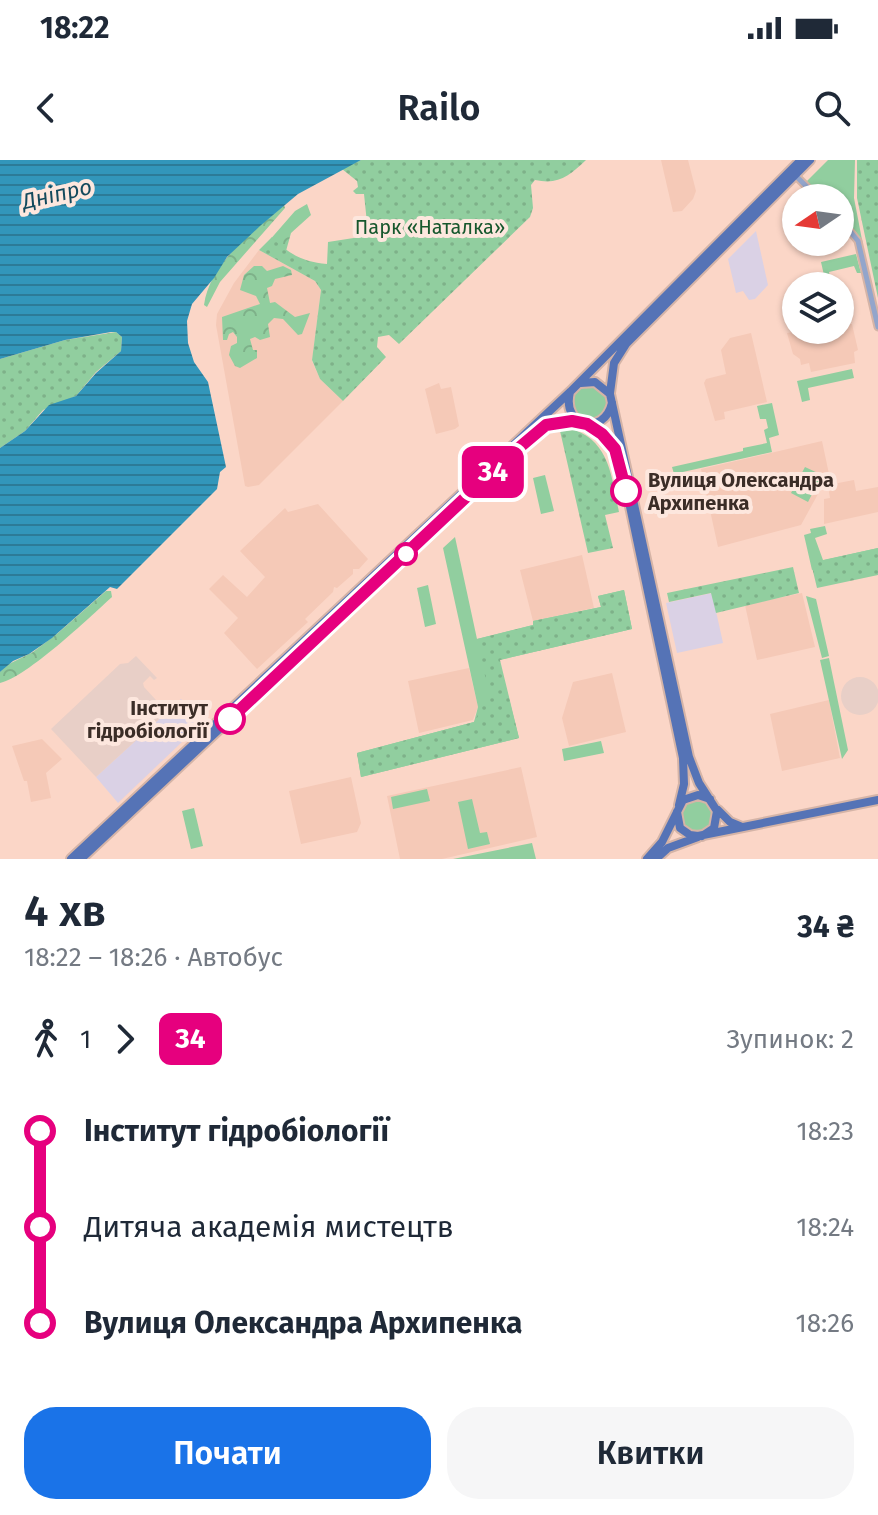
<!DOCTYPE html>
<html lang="uk">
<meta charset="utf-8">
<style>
body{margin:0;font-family:"Fira Sans",sans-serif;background:#f6f6f7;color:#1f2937;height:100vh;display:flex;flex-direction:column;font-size:30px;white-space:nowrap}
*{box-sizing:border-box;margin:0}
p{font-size:26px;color:#747a83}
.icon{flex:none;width:44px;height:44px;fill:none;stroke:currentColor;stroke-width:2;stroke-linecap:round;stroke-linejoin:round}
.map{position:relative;height:699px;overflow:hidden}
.side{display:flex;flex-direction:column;background:#fff;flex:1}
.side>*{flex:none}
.badge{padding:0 16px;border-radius:12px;font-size:28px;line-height:52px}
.needle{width:52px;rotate:257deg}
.controls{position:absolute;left:782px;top:24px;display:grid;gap:16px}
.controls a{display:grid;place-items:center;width:72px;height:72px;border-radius:50%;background:#fff;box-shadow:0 2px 6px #0004;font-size:40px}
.map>.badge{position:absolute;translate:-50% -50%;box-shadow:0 0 0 4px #fff}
.legs{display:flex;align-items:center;gap:12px;height:88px;padding:0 24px;font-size:26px}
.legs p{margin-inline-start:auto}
.overview{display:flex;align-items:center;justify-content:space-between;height:136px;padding:0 24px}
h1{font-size:44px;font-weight:600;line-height:60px}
.primary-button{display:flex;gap:16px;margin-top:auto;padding:16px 24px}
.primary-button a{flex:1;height:92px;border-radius:32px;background:#1a73e8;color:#fff;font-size:32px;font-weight:600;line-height:92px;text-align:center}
.primary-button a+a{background:#f6f6f7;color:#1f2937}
ul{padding:0 24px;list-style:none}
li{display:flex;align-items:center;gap:28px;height:96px;font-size:30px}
li i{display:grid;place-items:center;width:12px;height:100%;margin:0 10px;background:currentColor}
li i::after{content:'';width:20px;height:20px;margin:-10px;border:6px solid;border-radius:50%;background:#fff}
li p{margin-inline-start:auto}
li:first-child i{background:linear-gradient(#0000 50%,currentColor 0)}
li:last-child i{background:linear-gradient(currentColor 50%,#0000 0)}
.status{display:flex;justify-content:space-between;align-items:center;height:56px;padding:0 40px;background:#fff;direction:ltr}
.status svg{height:22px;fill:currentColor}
header{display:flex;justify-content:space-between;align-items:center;height:104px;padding:0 24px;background:#fff;font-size:36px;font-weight:600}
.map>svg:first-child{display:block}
.commercial{fill:#dad1e5}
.industrial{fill:#e8cfc7}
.built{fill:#f5c9b7}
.green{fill:#91ce9f}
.forest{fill:url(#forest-crowns)}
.park{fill:url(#park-dots)}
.water{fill:url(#water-rules)}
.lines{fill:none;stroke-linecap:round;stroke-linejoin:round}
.minor-casing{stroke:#d5b4a7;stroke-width:9}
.major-casing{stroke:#d5b4a7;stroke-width:12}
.minor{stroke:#93a5cb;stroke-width:5}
.major{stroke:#5573b6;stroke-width:8}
.line-1-casing{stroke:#fff;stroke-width:18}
.line-1{stroke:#e6007e;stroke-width:12}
.stop-1-dot{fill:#fff;stroke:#e6007e;stroke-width:4}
.labels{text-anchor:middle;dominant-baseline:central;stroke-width:8;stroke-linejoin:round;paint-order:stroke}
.park-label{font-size:20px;fill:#16572d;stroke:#fde7de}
.stop-label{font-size:20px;font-weight:bold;fill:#3b2d27;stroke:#fde7de;text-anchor:start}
.water-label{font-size:22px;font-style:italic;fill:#134a5d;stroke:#fde7de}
</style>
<div class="status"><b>18:22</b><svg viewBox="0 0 49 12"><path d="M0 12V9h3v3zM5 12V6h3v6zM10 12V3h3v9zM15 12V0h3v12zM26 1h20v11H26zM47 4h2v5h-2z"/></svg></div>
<header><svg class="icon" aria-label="back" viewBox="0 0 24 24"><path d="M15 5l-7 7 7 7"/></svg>Railo<svg class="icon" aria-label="search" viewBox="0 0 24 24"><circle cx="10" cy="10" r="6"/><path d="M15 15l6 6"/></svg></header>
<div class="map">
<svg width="878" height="699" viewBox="0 0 878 699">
<defs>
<pattern id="forest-crowns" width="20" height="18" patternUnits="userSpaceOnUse" patternTransform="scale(2)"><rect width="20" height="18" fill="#91ce9f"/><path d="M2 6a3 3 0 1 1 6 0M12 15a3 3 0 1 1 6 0" fill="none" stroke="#7eb189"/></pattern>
<pattern id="park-dots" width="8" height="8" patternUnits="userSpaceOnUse" patternTransform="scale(2)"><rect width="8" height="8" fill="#91ce9f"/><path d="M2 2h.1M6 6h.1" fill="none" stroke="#7eb189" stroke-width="1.8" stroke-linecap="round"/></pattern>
<pattern id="water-rules" width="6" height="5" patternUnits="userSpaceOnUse" patternTransform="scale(2)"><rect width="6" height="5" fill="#3296ba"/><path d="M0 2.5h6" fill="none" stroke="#2c7b97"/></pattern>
</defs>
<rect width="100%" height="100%" fill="#fbd6c7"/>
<path class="commercial" d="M756,71L768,125L755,139L749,140L743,131L736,133L728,99Z
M712,433L723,483L677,493L666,443Z
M181,539L203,562L118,643L96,617Z"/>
<path class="industrial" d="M136,496L157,518L154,520L150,516L143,523L144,527L167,552L96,617L51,569L120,504L128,503Z
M841 536a19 19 0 1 1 38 0a19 19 0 1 1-38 0Z"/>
<path class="built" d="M661,0H688L696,31L693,39L682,51L673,52Z
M259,90L315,121L321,130L312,201L320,219L343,241L259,325L248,327L245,326L216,165L217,154L234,123Z
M840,143L841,147L845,146L847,153L851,152L852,158L847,159L848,164H852L858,190L854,192L855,203L811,212L809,203L801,205L800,199L793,194L787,173L794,172L793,168L796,167V170H840Z
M751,173L767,242L724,252L725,259L715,261L704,223L706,219L726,214L721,190L730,178Z
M439,223L441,229L451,227L459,266L455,269L436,274L425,229Z
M822,281L829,314L801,365L718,387L701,309Z
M854,320L856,331L878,327V352L824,364V339L830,338L829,332L833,324Z
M318,344L368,399L359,409H353V414L337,428L334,427L333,432L305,459L308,462L257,509L224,473L238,458L209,429L223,415L247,437L265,417L240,391L285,348L288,352Z
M582,395L594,448L533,461L520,410Z
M802,433L815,487L757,500L745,445Z
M469,508L478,547L473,560L419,573L408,521Z
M612,513L626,572L569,586L562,558L573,522Z
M829,540L840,598L782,611L770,554Z
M42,579L62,599L46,613L51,638L31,642L27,621H24L12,586Z
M521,607L537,677L442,699H400L387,636Z
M351,617L361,663L357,672L301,684L289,631Z"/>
<path class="green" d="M828,0H855L854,38L863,85L856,72L840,54V38H823L806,22Z
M856,94L861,113H857L854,106L829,112L831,123L826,124L821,102Z
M852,209L854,218L808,228L810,240L802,242L797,221Z
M573 242a17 17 0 1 1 34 0a17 17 0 1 1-34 0Z
M772,243L779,275L769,278L772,292L674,314L672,307L743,291V288L767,283L764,270L768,268L766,259H760L757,246Z
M805,307L822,315L808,342L791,333Z
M545,315L554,351L541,354L533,318Z
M825,366L827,374L815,378L823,400L878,388V391L866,398L812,410L804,375L811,373L810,369Z
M455,377L477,479L533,465V461L601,447L598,436L624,430L632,469L499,500L519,578L361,617L357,593L474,562L478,547L443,388Z
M428,425L436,464L425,467L417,428Z
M806,436L816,439L829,496L822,498Z
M829,498L848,590L842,599L820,500Z
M601,581L604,593L564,601L562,589Z
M427,629L430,641L393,649L391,637Z
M472,639L480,673L487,672L490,684L468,689L458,642Z
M680 656a17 17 0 1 1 34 0a17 17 0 1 1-34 0Z
M194,648L203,686L191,689L182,651Z
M532,683L536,699H453Z"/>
<path class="forest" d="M307,44L311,55L291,73L286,91L282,94L268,82L295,51Z
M284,45L285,48L220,122L207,147L204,145C210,102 253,72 284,45Z
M254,106H262L267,111L283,106L291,110L292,115L275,119L272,126L267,128L270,143L275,142L295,157L310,153L302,174L298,175L283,159L274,158L268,164L270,177L260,180L255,177L250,179L253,190H257V198L240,208L235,206L229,195L231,186L237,183V177L233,172L229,174L227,180H223L222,157L260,144L256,136L240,130L244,115Z
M106,431H111L112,437C89,458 27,517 0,523V512L9,504L33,492L58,473Z"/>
<path class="park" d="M361,0H586C569,16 559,25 535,20L531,25L533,48L530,57L399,184L389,175L378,177L377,187L386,197L343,241L320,219L312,200L321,130L315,121L259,90L272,77C288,94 303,102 327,104L328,82L360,77L359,64L367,63L364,34H356L353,31L358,27L357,21L342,9Z
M857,0H878V138L857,38Z
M116,172L122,177L121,191L96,212L76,236L43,250L25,271L0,288V199L65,180Z
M575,270C610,283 612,319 619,352L605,355L613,388L588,393L560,271Z
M878,388V415L817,428L811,403Z
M793,407L799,433L716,453L711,433L669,442L667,433Z
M624,430L632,469L500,500L519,578L361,617L357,593L474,562L489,534L477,479L533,465V461L601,447L598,436Z"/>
<path class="water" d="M0,0H361L298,34L260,66L227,97L214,118L192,144L187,161L188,183L194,202L208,222L226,307L220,312L217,329L117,429L110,427L52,478L29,494L13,501L0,512V288L25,271L49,245L76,236L96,213L121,191L122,177L116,172H111L65,180L0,199Z"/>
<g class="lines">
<g class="minor-casing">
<path id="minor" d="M795,15L818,38
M840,59L858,81L878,167"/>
</g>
<g class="major-casing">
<path id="major" d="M581,223L595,222L610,234L689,597L699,623L717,651L714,668L702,676
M570,232C561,267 604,277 612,243
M610,233L614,203L626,184L810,0
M587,264C611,275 618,294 624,318L683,598L684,624L679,645
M718,650L730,662L742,667
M677,652L680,668L690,675L698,676L878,640
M71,699L570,232L801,0
M81,699L539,269L562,261L580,262
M647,699L662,682L683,640L698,635L710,639
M656,699L668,688L698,677"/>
</g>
<use href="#minor" class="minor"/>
<use href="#major" class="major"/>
</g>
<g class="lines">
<g class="line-1-casing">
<path id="line-1" d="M230,559L514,292L546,265L572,261L587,264L602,274L615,289L626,331"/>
</g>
<use href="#line-1" class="line-1"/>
</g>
<g class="stop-1-dot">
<circle cx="626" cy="331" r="14"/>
<circle cx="406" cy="394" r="10"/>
<circle cx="230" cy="559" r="14"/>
</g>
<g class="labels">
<g class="park-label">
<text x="430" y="67">Парк «Наталка»</text>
</g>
<g class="stop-label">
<text x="648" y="320">Вулиця Олександра<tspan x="648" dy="23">Архипенка</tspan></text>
<text x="208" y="548" text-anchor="end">Інститут<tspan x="208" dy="23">гідробіології</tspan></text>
</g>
<g class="water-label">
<text transform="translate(57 34) rotate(-13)">Дніпро</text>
</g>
</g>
</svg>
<div class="controls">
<a><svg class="needle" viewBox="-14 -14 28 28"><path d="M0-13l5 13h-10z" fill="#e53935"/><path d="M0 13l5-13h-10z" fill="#747a83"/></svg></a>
<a><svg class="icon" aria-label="layers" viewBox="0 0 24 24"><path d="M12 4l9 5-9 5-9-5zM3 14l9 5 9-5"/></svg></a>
</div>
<b class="badge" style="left:493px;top:312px;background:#e6007e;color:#fff">34</b>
</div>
<section class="side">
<div class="overview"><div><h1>4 хв</h1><p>18:22 – 18:26 · Автобус</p></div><b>34 ₴</b></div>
<div class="legs"><svg class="icon" aria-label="walk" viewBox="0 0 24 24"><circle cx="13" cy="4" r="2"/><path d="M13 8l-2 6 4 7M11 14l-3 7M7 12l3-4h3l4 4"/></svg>1<svg class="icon" aria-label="forward" viewBox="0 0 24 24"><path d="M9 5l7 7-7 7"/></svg><b class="badge" style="background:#e6007e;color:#fff">34</b><p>Зупинок: 2</p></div>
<ul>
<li><i style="color:#e6007e"></i><b>Інститут гідробіології</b><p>18:23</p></li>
<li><i style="color:#e6007e"></i><span>Дитяча академія мистецтв</span><p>18:24</p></li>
<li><i style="color:#e6007e"></i><b>Вулиця Олександра Архипенка</b><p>18:26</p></li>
</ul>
<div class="primary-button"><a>Почати</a><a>Квитки</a></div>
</section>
